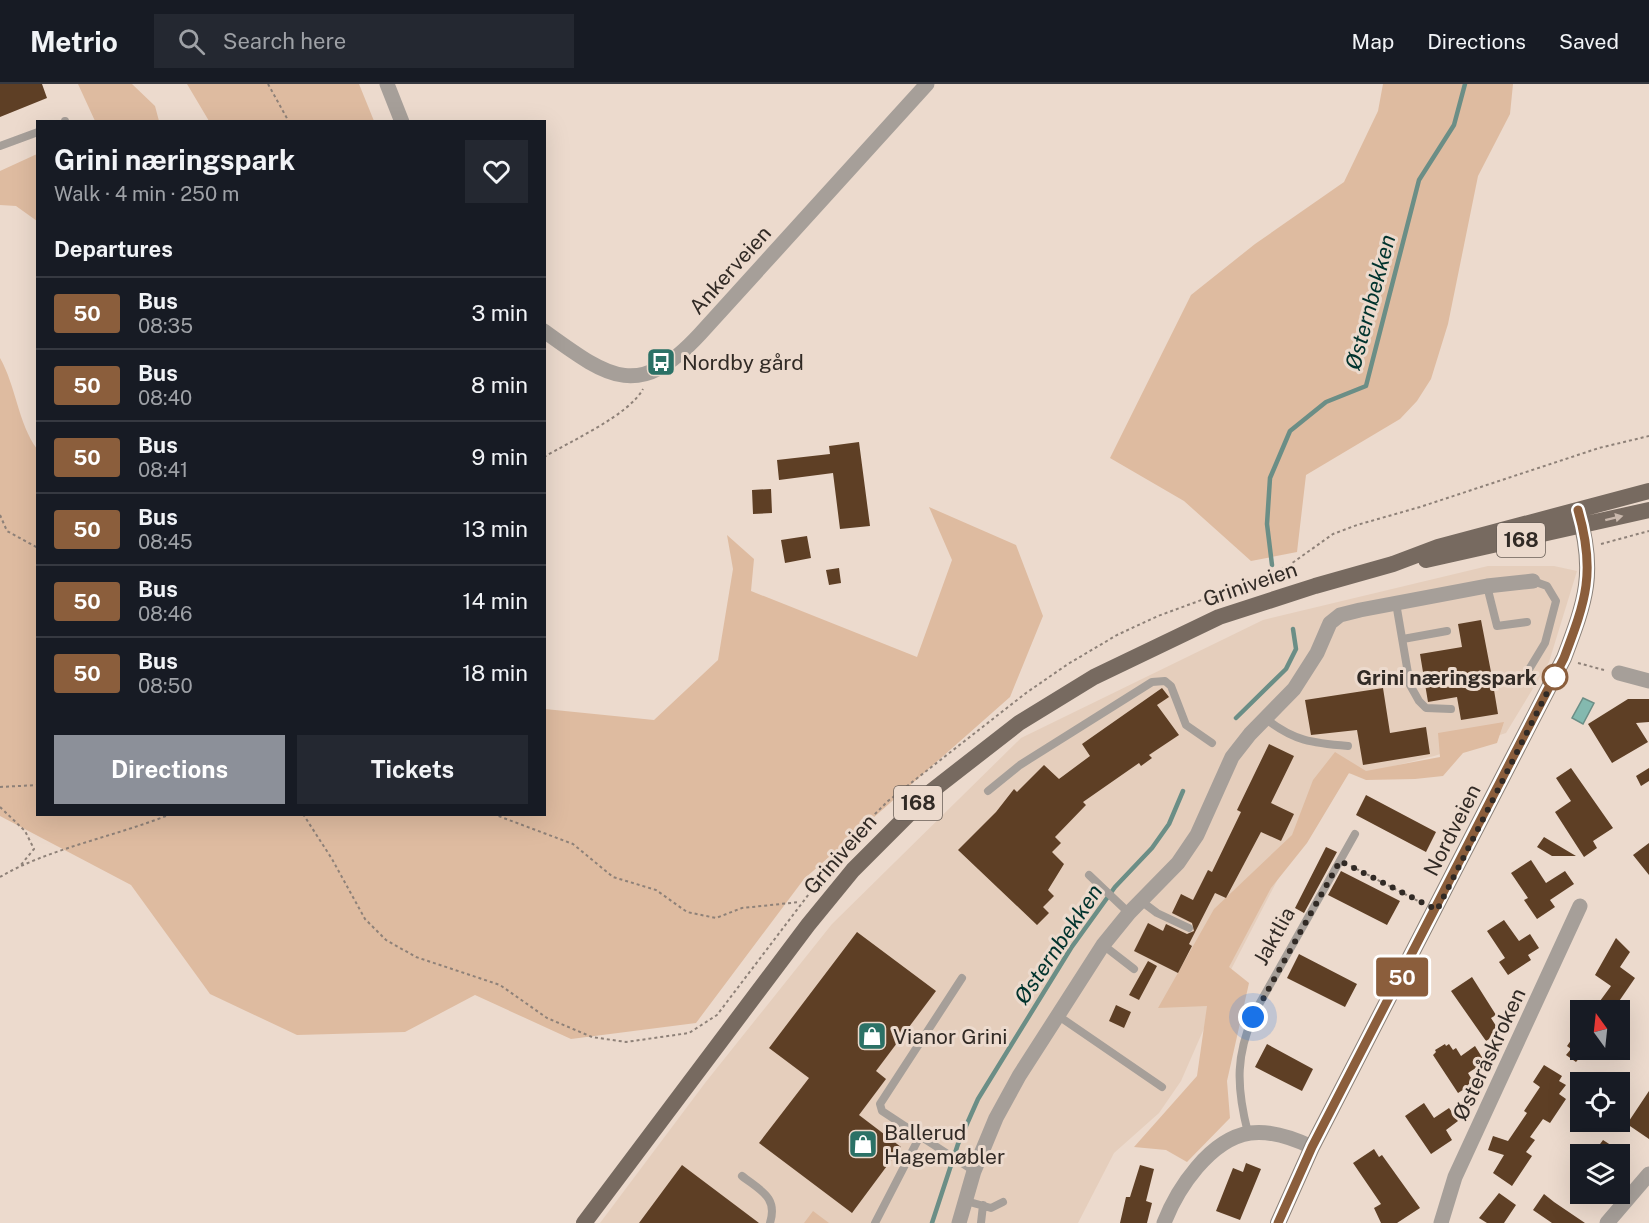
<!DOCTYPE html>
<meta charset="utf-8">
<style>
body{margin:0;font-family:"Public Sans",sans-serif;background:#242831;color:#f1f3f6;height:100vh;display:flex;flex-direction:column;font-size:22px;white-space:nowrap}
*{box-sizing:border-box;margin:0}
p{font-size:20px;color:#9ea1a6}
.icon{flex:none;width:33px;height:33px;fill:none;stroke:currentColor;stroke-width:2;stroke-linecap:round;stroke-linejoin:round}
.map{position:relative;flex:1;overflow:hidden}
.sheet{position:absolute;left:36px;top:36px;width:510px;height:696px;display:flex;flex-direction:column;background:#171b24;border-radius:0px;box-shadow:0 6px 24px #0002}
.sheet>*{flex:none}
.badge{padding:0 12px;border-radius:4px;font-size:21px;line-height:39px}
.needle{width:39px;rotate:345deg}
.controls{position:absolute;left:1570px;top:916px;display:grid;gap:12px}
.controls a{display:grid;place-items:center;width:60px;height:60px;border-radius:0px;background:#171b24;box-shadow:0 6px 24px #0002;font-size:30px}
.you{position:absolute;width:30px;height:30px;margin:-15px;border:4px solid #fff;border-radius:50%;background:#1a73e8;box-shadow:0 0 0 9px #1a73e833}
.map>.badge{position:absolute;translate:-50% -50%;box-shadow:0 0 0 3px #fff}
h2{padding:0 18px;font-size:22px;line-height:54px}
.round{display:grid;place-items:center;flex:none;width:63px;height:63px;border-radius:0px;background:#242831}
.overview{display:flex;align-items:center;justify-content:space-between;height:102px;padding:0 18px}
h1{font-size:28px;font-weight:700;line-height:45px}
.primary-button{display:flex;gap:12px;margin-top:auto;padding:12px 18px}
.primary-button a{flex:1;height:69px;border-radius:0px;background:#8c9099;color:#fff;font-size:24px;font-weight:700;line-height:69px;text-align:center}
.primary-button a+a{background:#242831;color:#f1f3f6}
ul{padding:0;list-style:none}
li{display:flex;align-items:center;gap:18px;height:72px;padding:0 18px;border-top:2px solid #363941}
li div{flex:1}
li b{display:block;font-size:22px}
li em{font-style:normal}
li .badge{min-width:66px;font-weight:700;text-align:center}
header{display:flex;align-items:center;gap:36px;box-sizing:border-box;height:84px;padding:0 30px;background:#171b24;border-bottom:2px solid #363941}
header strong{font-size:28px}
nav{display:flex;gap:33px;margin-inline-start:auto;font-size:21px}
.search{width:420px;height:54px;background:#242831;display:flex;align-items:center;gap:15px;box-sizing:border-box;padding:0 21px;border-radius:0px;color:#9ea1a6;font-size:22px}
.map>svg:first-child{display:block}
.built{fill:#e5cebc}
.green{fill:#debba0}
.water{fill:#84b9af;stroke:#6b8e86;stroke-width:1.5}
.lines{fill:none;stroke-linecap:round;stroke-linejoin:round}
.stream{stroke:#6b8e86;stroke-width:4.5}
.building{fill:#5e3f25}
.path{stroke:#8e8178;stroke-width:2;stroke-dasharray:3 3;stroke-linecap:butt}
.service{stroke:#a69f99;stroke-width:8}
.minor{stroke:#a69f99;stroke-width:15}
.secondary{stroke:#8b8078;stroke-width:16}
.primary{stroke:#776a60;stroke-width:16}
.oneway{fill:#c9b8ac}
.line-casing{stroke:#fff;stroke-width:14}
.line{stroke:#8b5e3c;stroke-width:9}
.walk{stroke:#312a25;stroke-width:6;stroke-dasharray:0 10.8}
.stop-dot{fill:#fff;stroke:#8b5e3c;stroke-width:3}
.labels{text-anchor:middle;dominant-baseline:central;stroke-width:6;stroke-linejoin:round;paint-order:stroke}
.shield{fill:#ecdacd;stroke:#695f57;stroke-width:1.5}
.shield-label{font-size:20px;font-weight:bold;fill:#312a25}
.street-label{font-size:21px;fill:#312a25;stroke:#ecdacd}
.poi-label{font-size:21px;fill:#312a25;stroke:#ecdacd;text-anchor:start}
.stop-label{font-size:21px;font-weight:bold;fill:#312a25;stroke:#ecdacd;text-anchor:end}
.water-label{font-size:22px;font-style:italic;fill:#00332d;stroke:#ecdacd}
</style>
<header>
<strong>Metrio</strong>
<div class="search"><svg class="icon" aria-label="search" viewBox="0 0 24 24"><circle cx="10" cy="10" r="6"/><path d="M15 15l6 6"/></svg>Search here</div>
<nav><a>Map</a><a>Directions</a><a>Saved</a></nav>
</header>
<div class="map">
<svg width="1649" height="1139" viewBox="0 0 1649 1139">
<rect width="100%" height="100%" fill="#ecdacd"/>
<path class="built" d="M1488,482H1554L1577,487L1549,578L1506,649L1434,672L1362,690L1339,689L1297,758L1223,901L1181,997L1159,1029L1114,1069L1078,1139H600L705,999L832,840L1021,654L1263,536Z"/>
<path class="green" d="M78,0H132L155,22L159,37H95Z
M187,0H359L374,37H209Z
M1383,0H1513L1510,30L1478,92L1448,240L1431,295L1417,317L1400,335L1306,391L1297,468L1251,477L1184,417L1110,374L1191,211L1255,160L1344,98L1378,27Z
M37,70V137L16,122L0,121V87Z
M0,274C16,302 18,339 37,365L38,730H544L545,625L654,636L718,576L733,485L727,451L754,475L751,507L917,573L952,476L929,423L1016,461L1043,532L1010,613L804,795L696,939L571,955L475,911L405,948L297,951L210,910L131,801L0,732Z
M1504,638L1497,659L1463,669L1443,692L1415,695L1366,696L1349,689L1307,759L1271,804L1229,883L1249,899L1227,997L1230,1034L1187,1078L1166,1066L1134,1063L1197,992L1207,922L1158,924L1214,825L1292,751L1313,696L1335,668L1366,687L1440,673L1438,649Z
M813,1127L829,1139H804Z"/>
<path class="water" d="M1583,614L1594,619L1583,640L1572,634Z"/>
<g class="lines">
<path class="stream" d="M1272,481L1267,440L1270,394L1290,347L1326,318L1366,302L1419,96L1454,41L1465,0
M1236,634L1286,585L1296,565L1293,545
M932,1139L958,1060L978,1015L1071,864L1115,803L1152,764L1169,740L1183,707"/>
</g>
<path class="building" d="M0,0H42L47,14L0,33Z
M859,358L870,442L840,445L833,389L779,396L777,376L830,370L829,362Z
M771,405L772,429L753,430L752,406Z
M807,452L811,474L785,479L781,456Z
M839,484L841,499L829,501L826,486Z
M1481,536L1491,588H1494L1497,605L1494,606L1498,630L1461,636L1457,613L1428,618L1420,570L1462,563L1458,540Z
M1162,604L1169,613L1157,621L1179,651L1149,671L1152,674L1141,682L1139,679L1083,718L1086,721L1055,753L1061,759L1052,768L1064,780L1048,806L1054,812L1043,823L1049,829L1037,841L958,766L996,728L1014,705L1017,708L1044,681L1059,695L1090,672L1082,660Z
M1383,604L1390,649L1426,643L1430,670L1363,681L1357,646L1311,651L1305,616Z
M1628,615H1649V638L1636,639L1648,658L1612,679L1588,640Z
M1269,660L1294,672L1271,719L1294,730L1281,757L1261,748L1226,814L1215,809L1189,860L1192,862L1178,889L1134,867L1148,839L1163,847L1166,840L1187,850L1194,847L1192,839L1172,829L1181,810L1193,816L1208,786L1212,788L1241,728L1237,726Z
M1571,684L1613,744L1593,757L1597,764L1584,773L1555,728L1571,717L1556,694Z
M1649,684V697L1641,702L1636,692Z
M1366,711L1436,748L1426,768L1356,731Z
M1544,753L1576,772H1552L1537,763Z
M1649,759V791L1633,771Z
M1326,763L1337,768L1304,829L1295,824Z
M1531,776L1546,799L1565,787L1574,800L1550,816L1555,823L1537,835L1524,816L1528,814L1511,789Z
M1341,787L1400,817L1387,841L1328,811Z
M1504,836L1519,857L1530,850L1539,864L1528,871L1531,876L1508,891L1499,878L1505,874L1487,847Z
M857,848L936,907L876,987L886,995L859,1031L901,1063L852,1129L759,1059L809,994L769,964Z
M1616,854L1630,868L1620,883L1635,894L1613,926L1600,917L1611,902L1595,891Z
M1299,870L1357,900L1345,923L1287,894Z
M1148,877L1157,882L1139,916L1129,911Z
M1472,893L1496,931L1491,934L1498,945L1494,947L1497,950L1486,957L1451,907Z
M1116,921L1131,928L1124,944L1109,937Z
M1581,942V972L1576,978L1566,971L1571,965L1567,962Z
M1267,960L1313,985L1302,1007L1255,983Z
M1445,960L1446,962L1449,960L1453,966L1456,964L1461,972L1475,962L1485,978L1468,989L1474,999L1458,1009L1433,971L1436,968L1435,966Z
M1544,981L1562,992L1559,997L1566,1001L1559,1010L1566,1015L1550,1039L1543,1035L1530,1053L1535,1056L1526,1068L1532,1072L1512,1102L1493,1089L1504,1071L1488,1066L1493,1052L1508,1057L1527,1029L1524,1027L1540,1003L1533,998Z
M1649,1007V1055L1627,1040Z
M1424,1019L1434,1034L1449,1024L1458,1037L1446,1046L1452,1056L1431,1070L1405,1032Z
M1603,1056L1626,1071H1592Z
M1374,1065L1379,1073L1382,1071L1420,1124L1397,1139H1381L1374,1124L1381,1120L1353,1079Z
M1246,1079L1261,1085L1240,1136L1216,1127L1233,1084L1243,1088Z
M682,1081L759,1139H639Z
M1140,1081L1154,1085L1146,1117L1152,1119L1147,1139H1120L1126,1113H1130Z
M1499,1109L1516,1121L1504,1139H1487L1479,1134Z
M1544,1110L1554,1118L1585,1139H1552L1533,1126Z"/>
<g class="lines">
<path class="path" d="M268,0L289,38
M544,373C571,357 629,331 643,305
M0,431L7,447L38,464
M1601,460L1649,447
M1578,579L1604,586
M0,703L38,701
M0,723L25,747L34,765L20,782
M303,730L332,775L365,835L386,856L416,873L500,901L547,934L592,953L626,958L689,949L717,931L853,752L888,717L1026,609L1068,580L1117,551L1158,532L1264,493L1288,482L1333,450L1357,441L1420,423L1599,364L1649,352
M493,730L573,760L613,793L656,806L687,828L716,834L742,824L800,818
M1351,782L1420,818
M0,793C47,765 117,752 171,730"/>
<path class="service" d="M65,38V37
M0,62L38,48
M1487,502L1497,542L1527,538
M1396,519L1410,601L1419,617L1426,624L1451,625
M1403,555L1447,547
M1525,592L1545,559L1556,517L1547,502L1533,497
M1266,635C1294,657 1312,659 1348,662
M988,707L1020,681L1152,598L1165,597L1171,602L1186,641L1212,659
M1089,791L1129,829
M1141,817L1157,829L1189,844
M1103,861L1134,885
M1057,931L1162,1003
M1248,1049C1236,1002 1235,969 1257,924L1355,750
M920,1052L974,1087
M742,1092C761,1107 778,1113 770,1139
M966,1117L991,1124L1003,1118
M875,1139L920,1052L882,1027L880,1020L962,894
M981,1139L983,1121"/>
<path class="minor" d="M387,0L402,38
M544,247C609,294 638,317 700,250L927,0
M1619,589L1649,597
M959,1139L974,1087L996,1034L1019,992L1103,861L1129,829L1178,779L1197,751L1232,673L1250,650L1294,605L1317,569L1330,539L1340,531L1360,526L1487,502L1533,497
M1164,1139C1177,1105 1210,1055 1250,1049C1271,1046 1293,1054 1312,1063
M1441,1139L1455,1093L1580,822
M1607,1139L1649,1090"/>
<path class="secondary" d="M1278,1139L1312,1063L1564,574C1586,516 1596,488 1578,427"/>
<path class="primary" d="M1426,476L1649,426
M584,1139L808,841L853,786L933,706L1019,639L1094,593L1219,533L1315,502L1393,480L1438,463L1649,407"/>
</g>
<defs><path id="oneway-solid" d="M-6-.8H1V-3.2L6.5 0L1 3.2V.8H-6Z" transform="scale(1.5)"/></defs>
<use class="oneway" href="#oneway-solid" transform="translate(1614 434) rotate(-14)"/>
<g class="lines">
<g class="line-casing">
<path id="line" d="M1278,1139L1312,1063L1564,574C1586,516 1596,488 1578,426"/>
</g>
<use href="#line" class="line"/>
<path class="walk" d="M1253,933L1340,777L1437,826L1555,593"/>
</g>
<defs>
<g id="bus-square" transform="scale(1.5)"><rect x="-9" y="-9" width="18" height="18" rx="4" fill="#2b7166" stroke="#ecdacd"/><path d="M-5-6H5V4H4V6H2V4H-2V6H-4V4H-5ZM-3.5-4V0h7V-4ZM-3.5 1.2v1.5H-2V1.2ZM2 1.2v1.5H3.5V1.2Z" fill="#fff"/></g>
<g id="shop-square" transform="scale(1.5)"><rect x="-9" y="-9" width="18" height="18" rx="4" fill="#2b7166" stroke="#ecdacd"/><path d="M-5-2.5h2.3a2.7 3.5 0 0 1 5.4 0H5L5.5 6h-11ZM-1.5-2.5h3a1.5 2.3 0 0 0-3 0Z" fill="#fff"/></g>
</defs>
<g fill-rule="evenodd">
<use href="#bus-square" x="661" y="278"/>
<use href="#shop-square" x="872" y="952"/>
<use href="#shop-square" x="863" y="1060"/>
</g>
<circle class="stop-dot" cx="1555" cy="593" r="12"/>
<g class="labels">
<g class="shield">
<rect x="1497" y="439" width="48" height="34" rx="4.5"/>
<rect x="894" y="702" width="48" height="34" rx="4.5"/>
</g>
<g class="shield-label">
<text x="1521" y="456">168</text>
<text x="918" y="719">168</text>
</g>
<g class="street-label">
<text transform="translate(730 186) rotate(-48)">Ankerveien</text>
<text transform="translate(1250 500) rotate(-19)">Griniveien</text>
<text transform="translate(1452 746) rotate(-63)">Nordveien</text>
<text transform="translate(840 770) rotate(-49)">Griniveien</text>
<text transform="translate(1274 852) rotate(-61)">Jaktlia</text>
<text transform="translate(1489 970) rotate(-65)">Østeråskroken</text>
</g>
<g class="poi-label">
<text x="682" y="278">Nordby gård</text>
<text x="893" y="952">Vianor Grini</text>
<text x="884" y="1048">Ballerud<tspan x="884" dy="24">Hagemøbler</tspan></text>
</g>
<g class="stop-label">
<text x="1537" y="593">Grini næringspark</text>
</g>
<g class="water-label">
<text transform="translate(1370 218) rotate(-75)">Østernbekken</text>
<text transform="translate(1058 860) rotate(-56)">Østernbekken</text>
</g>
</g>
</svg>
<div class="controls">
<a><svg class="needle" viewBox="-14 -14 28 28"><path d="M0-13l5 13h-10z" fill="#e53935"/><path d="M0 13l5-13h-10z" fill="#9ea1a6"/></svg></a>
<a><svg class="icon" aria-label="locate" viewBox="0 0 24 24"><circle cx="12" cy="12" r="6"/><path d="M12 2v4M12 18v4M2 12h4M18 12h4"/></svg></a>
<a><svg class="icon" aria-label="layers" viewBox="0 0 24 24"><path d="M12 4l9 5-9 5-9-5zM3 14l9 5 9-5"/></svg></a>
</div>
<div class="you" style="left:1253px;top:933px"></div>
<b class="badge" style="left:1402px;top:893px;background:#8b5e3c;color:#fff">50</b>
<section class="sheet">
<div class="overview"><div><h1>Grini næringspark</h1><p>Walk · 4 min · 250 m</p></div><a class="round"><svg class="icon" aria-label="heart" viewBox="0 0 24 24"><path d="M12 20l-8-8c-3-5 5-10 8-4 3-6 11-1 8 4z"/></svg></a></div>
<h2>Departures</h2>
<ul>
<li><span class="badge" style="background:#8b5e3c;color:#fff">50</span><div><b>Bus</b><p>08:35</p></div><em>3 min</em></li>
<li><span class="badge" style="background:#8b5e3c;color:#fff">50</span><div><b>Bus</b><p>08:40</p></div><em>8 min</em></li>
<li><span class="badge" style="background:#8b5e3c;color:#fff">50</span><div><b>Bus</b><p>08:41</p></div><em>9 min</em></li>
<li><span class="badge" style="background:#8b5e3c;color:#fff">50</span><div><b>Bus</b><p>08:45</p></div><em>13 min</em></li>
<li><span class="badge" style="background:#8b5e3c;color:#fff">50</span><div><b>Bus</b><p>08:46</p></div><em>14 min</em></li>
<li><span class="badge" style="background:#8b5e3c;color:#fff">50</span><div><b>Bus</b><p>08:50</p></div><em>18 min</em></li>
</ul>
<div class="primary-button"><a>Directions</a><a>Tickets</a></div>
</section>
</div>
